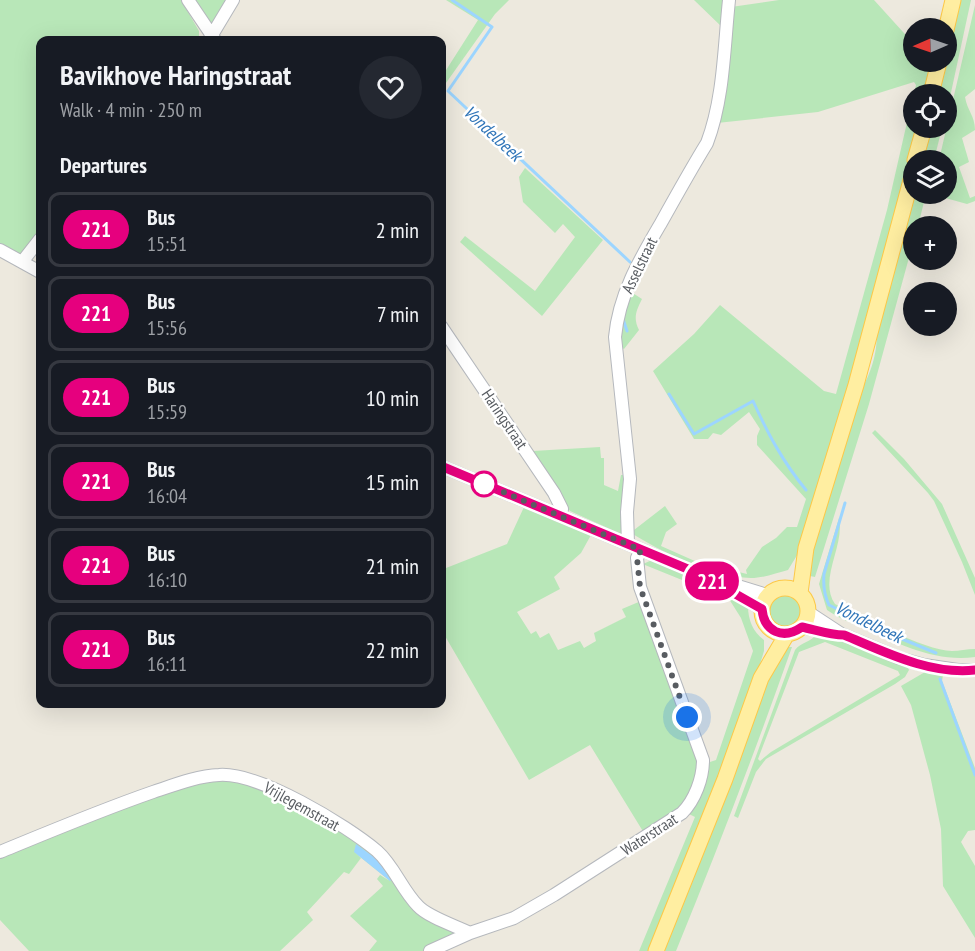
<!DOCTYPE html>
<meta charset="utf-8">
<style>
body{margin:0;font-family:"PT Sans Narrow",sans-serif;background:#242831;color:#f1f3f6;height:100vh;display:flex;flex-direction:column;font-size:22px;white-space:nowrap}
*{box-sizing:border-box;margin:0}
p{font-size:20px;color:#9ea1a6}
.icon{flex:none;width:33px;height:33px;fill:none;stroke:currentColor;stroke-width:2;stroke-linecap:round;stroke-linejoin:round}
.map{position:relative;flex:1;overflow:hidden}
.drawer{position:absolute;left:36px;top:36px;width:410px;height:672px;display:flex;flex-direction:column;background:#171b24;border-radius:12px;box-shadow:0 6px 24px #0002}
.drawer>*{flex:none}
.badge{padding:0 12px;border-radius:20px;font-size:21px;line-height:39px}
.needle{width:39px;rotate:268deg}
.controls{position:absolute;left:903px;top:18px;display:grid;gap:12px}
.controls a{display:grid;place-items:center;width:54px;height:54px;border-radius:50%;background:#171b24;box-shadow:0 6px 24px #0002;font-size:30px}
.you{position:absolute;width:30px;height:30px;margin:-15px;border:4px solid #fff;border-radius:50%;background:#1a73e8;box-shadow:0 0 0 9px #1a73e833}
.map>.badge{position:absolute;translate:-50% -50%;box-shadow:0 0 0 3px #fff}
h2{padding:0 24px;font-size:22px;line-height:54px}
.round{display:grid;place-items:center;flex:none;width:63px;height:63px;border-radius:32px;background:#242831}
.head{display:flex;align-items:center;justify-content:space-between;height:102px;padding:0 24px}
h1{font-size:28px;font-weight:700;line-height:45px}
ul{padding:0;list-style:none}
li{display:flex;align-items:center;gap:18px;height:75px;margin:0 12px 9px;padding:0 12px;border:3px solid #363941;border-radius:12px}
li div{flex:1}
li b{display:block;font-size:22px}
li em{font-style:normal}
li .badge{min-width:66px;font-weight:700;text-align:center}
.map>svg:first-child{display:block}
.green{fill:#b8e7b8;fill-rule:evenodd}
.water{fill:#9cd5ff}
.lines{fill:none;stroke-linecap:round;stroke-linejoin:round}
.stream{stroke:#9cd5ff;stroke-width:3}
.minor-casing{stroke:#b5b8bd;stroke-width:14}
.major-casing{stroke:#fdc847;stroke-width:17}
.minor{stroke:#fff;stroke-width:12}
.major{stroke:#ffeea1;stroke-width:15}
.line-casing{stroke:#fff;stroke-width:14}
.line{stroke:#e6007e;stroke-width:9}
.walk{stroke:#585c61;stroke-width:6;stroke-dasharray:0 10.8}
.stop-dot{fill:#fff;stroke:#e6007e;stroke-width:3}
.labels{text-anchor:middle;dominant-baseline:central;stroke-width:5;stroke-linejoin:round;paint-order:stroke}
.street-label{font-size:16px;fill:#585c61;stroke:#fff}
.water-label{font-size:18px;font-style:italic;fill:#3176b9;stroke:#fff}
</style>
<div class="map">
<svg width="975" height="951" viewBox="0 0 975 951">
<rect width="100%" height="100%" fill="#ede9de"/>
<path class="green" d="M0,0H181L199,31V40H40V233L28,249L20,254L0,244Z
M193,0H228L217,20L210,25Z
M446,0H509L495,14L441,90V78L478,20Z
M694,0H726L723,28Z
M779,0H874L913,43L914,62H932L925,94H914L916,85L914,82L818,112L717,123L731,7Z
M958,0H971L947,111L946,94H937L944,62H946L947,51Z
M975,5V89L965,97C967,110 975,116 975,130L962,138L969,162L959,167L970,198L975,196V201L967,204L931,194H946V160H939Z
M913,96L914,128H917C885,271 841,411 799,552L788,570C777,573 763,578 751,578C711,576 670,556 636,536L633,534L634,530L665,506L677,524L666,532L661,546L697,562L747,574L746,570L762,547L776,538L787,527H797L806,499L757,445V436L760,429L749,412L721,435L713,433L708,439H694L653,371L694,334L720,305L824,391L836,394L887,210Z
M929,128H942L934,160H921Z
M525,168L603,240L542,316L460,242L465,236L535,291L575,237L563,224L555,233L523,202L519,177Z
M914,194H926L918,226H914L913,243L869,404L815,577L805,575L859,392C870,378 879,349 876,331Z
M628,290L642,299C636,311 633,318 639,330L624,349L620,346L617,334Z
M875,430L904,459L942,504L975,578V595L962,562L934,501L928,493L872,433Z
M600,447L601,458H604V485L618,491L621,475H626L625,534H621L570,511L528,449L533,451Z
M524,507L591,535L581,553L554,577L560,589L517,612L531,634L536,631L540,638L549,633L558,650L580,641L584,648L596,641L594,633L626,617L622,609L641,601L700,761L689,799L677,812L644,833L590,745L529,780L445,636L441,638V570L507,544Z
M839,518C845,547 818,579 835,604C862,617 923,650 952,651C959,651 967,649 975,649V657C935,662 900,645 864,628C852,623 838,618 827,610L819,584Z
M652,560L729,592L748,606C748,620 753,632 764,640V651L753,687L651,951H639L695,817L689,814L708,763L642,583L643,564ZM645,565L729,599L741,618L753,651L716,760L710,762L656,618L645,582Z
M767 610a18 18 0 1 1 36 0a18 18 0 1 1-36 0Z
M816,634L836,640L837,638L907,665L909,670L905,677L895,684L766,759L756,772L738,818L734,816L795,650C801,642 812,642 816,634ZM825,642L898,671L900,675L771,752L760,761L758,759L799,652Z
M783,647H792C756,749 717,851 676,951H663L771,666Z
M925,672L943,675L942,681L975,768V830L968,831L961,842L975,866V938L943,886L941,829L930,775L911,705L901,686Z
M226,778L273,791L375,853L407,898L453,929L454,933L452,937L423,951H369L377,941L350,916L383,886L377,879L380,875L390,881L354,852L361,858L349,874L344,872L307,912L313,920L280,951H29L0,920V855L33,841L200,781Z"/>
<path class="water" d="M356,844L378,860L391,880L390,881L354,852Z"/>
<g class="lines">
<path class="stream" d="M452,0L492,27L448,91L630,262
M623,319L627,331
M669,394L694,434L753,401C768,434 783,462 806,490
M845,503L824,574C823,586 824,595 829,605L885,632L936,653
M940,679L975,775"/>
<g class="minor-casing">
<path id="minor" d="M188,0L215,40
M209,40L233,0
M0,250L40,272
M22,262L40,239
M441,326L554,493L562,509L560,515
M441,466L702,575L767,595
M628,544L627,512L630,479L615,337C619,294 640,259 661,223C676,196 691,169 707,143C724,98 724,47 729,0
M726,588L762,609
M808,612L843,635
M802,627L844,635L899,658L924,665L958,670H975
M0,852C51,831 101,810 153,792C174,785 197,776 219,775C259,772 346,825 377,851C394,866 402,890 418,906C428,917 456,926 470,933
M430,951L470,933L514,918L554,895L682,813C695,800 703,778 703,760L640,587L637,558L641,550"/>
</g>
<g class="major-casing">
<path id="major" d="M946,30L953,0
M931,94L939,62
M915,160L924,128
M762 611a23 23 0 1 1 46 0a23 23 0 1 1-46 0Z
M800,593L806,548L856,385L914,169
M656,951L725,779L761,678L787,634"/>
</g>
<use href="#minor" class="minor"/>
<use href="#major" class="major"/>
</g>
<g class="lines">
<g class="line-casing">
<path id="line" d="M441,466L702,575L762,609C764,632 783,640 802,627C816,630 830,635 844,635C885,652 930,675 975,670"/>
</g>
<use href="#line" class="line"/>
<path class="walk" d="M484,484L641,550L637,558L640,587L687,717"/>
</g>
<circle class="stop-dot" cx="484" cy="484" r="12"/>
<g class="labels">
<g class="street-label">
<text transform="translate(639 265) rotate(-64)">Asselstraat</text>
<text transform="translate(505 419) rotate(56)">Haringstraat</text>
<text transform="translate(302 806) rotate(29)">Vrijlegemstraat</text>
<text transform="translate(649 834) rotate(-33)">Waterstraat</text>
</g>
<g class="water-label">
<text transform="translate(493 133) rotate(43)">Vondelbeek</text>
<text transform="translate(869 622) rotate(26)">Vondelbeek</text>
</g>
</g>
</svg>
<div class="controls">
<a><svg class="needle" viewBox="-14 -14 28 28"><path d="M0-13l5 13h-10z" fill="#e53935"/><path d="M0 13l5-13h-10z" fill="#9ea1a6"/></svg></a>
<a><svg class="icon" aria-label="locate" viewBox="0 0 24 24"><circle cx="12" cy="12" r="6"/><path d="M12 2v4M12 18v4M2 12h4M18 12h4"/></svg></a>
<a><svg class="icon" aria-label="layers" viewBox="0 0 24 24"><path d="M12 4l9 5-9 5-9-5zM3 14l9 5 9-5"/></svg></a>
<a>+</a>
<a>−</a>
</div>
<div class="you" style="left:687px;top:717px"></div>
<b class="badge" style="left:712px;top:581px;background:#e6007e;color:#fff">221</b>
<section class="drawer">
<div class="head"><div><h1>Bavikhove Haringstraat</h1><p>Walk · 4 min · 250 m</p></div><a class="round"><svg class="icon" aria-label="heart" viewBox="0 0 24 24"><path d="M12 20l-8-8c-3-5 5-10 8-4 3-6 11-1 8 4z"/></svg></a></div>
<h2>Departures</h2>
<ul>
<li><span class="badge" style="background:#e6007e;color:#fff">221</span><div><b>Bus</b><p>15:51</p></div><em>2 min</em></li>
<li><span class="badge" style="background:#e6007e;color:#fff">221</span><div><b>Bus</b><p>15:56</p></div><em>7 min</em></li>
<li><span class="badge" style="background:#e6007e;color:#fff">221</span><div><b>Bus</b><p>15:59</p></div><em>10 min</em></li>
<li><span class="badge" style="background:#e6007e;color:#fff">221</span><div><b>Bus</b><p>16:04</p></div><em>15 min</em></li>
<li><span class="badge" style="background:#e6007e;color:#fff">221</span><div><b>Bus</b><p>16:10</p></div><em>21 min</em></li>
<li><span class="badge" style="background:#e6007e;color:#fff">221</span><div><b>Bus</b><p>16:11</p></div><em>22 min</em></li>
</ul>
</section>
</div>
